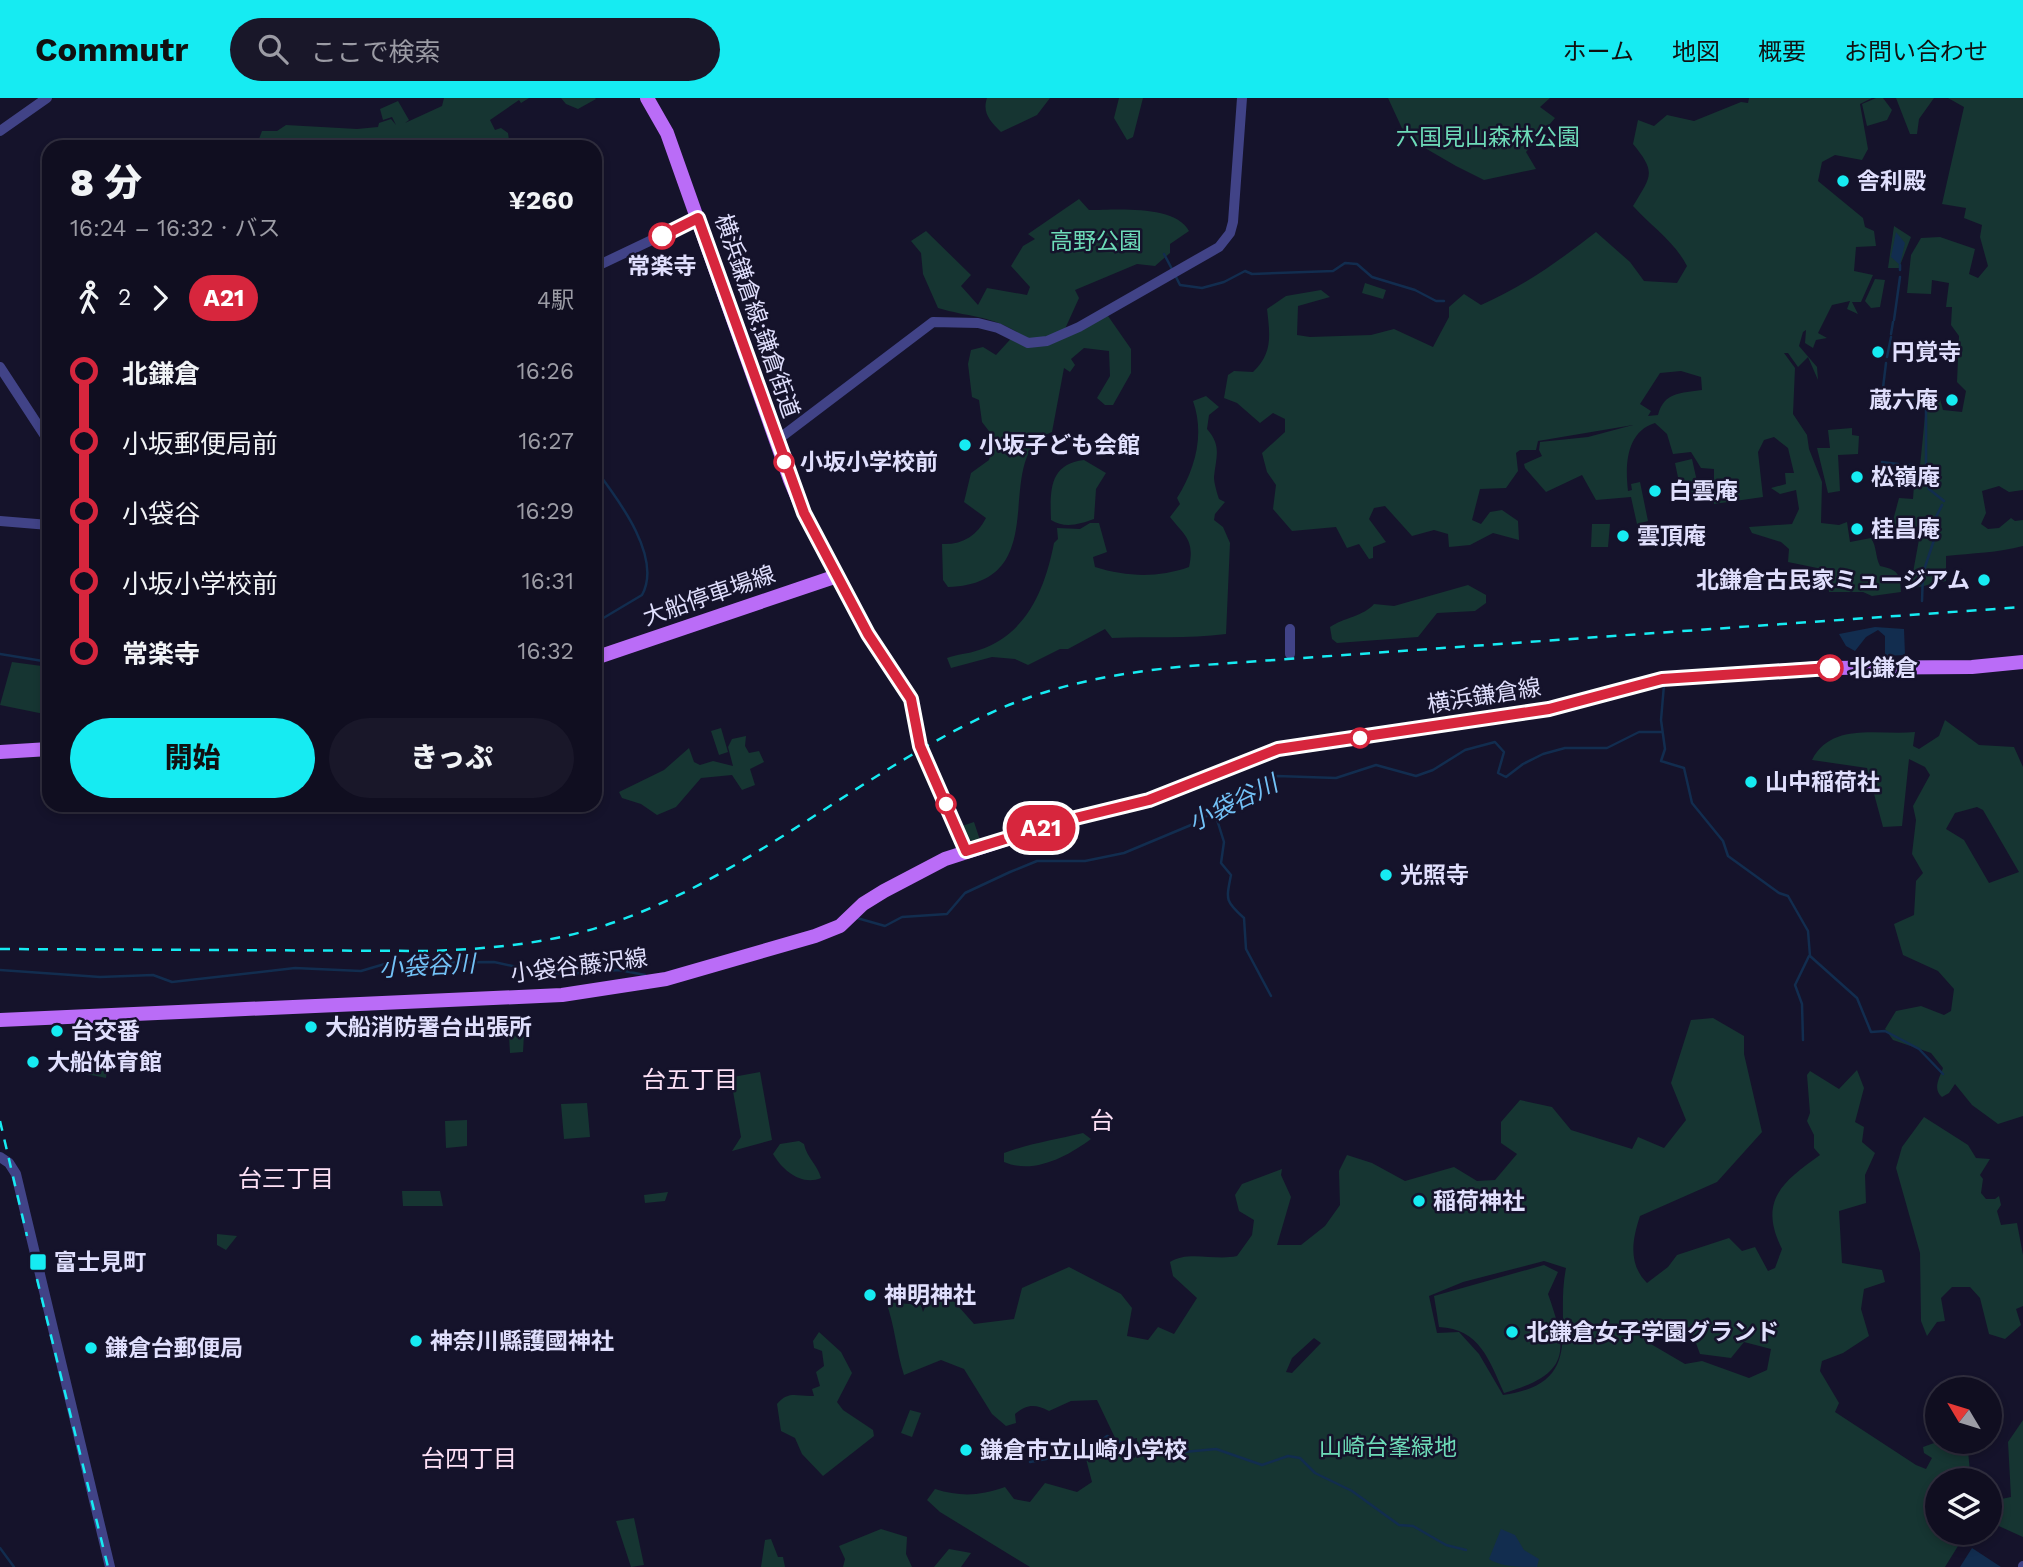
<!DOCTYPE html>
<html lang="ja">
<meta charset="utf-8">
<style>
body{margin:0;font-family:"Work Sans","Noto Sans JP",sans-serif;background:#191729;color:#f1f3f6;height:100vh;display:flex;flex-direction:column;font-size:26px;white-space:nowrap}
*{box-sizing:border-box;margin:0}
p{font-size:23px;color:#9c9ca5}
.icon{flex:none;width:38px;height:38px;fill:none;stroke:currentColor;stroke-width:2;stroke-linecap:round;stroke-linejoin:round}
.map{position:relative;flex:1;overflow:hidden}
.panel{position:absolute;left:42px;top:42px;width:560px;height:672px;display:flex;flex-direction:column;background:#100e20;border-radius:21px;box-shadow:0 4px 10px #0003,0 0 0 2px #302e3e}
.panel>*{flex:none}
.badge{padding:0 14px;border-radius:23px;font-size:24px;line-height:46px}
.needle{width:46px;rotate:308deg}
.fabs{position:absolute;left:1925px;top:1279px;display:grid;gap:14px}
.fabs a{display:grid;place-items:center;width:77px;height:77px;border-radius:50%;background:#100e20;box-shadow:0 4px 10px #0003,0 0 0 2px #302e3e;font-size:35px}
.map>.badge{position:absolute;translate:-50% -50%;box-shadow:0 0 0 4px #fff}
.legs{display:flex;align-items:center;gap:10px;height:77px;padding:0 28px;font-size:23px}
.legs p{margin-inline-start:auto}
.headline{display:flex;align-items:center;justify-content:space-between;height:119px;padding:0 28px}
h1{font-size:38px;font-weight:800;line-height:52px}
.cta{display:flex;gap:14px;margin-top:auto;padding:14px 28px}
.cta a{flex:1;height:80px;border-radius:42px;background:#16ebf2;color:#111;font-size:28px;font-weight:800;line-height:80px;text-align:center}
.cta a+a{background:#191729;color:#f1f3f6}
ul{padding:0 28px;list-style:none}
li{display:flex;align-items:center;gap:24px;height:70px;font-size:26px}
li i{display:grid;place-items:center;width:10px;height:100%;margin:0 9px;background:currentColor}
li i::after{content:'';width:18px;height:18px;margin:-9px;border:5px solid;border-radius:50%;background:#100e20}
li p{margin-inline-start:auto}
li:first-child i{background:linear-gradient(#0000 50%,currentColor 0)}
li:last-child i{background:linear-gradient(currentColor 50%,#0000 0)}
header{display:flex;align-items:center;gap:42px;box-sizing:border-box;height:98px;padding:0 35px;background:#16ebf2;color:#111}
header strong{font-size:33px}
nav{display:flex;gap:38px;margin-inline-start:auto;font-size:24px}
.search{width:490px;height:63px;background:#191729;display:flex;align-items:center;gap:18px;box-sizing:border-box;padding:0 24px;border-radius:38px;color:#9c9ca5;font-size:26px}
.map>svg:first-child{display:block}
.green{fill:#163532;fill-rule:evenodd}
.water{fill:#122d4f}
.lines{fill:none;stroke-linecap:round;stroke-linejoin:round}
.stream{stroke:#122d4f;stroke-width:2.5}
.minor{stroke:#414387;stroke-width:10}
.major{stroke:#ba6cf7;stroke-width:14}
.rail{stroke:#16ebf2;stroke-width:2.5;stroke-dasharray:10 9;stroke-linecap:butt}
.line-1-casing{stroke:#fff;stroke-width:16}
.line-1{stroke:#d7263d;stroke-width:10}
.poi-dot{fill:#16ebf2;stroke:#15132b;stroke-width:2.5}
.stop-1-dot{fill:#fff;stroke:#d7263d;stroke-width:3.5}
.labels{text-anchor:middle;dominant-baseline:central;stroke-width:5;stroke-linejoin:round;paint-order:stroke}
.park-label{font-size:23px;fill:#6ddbb8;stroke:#15132b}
.poi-label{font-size:23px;font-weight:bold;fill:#e0dffd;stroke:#15132b;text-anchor:start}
.stop-label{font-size:23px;font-weight:bold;fill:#e0dffd;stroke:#15132b;text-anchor:start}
.street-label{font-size:23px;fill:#e0dffd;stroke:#15132b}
.water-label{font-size:24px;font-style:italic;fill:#73c2f7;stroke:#15132b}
.neighbourhood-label{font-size:24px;fill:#fde0f5;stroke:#15132b}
</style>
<header>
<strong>Commutr</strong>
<div class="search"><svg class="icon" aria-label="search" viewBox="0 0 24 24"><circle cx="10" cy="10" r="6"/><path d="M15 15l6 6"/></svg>ここで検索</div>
<nav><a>ホーム</a><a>地図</a><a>概要</a><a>お問い合わせ</a></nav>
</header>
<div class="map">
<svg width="2023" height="1469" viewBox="0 0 2023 1469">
<rect width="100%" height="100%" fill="#15132b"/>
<path class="green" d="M444,0H529L521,5L519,2L490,22L495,32L501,30L508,35L510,49H428L425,46L416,48L412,44C365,53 304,56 259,41L262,33H277L286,27L357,31L378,29L379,25L391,21L396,27L392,19L383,22L380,11L398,3L409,22L405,25L442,8Z
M561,0H595L596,1L578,11L566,6Z
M987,0H1050L1037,17L1001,34C990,23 982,15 987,0Z
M1119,0H1143L1133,39L1127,42L1114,20Z
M1388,0H1550L1540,9L1555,20L1526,54L1536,71L1484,82L1456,68L1406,39Z
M1749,0H1872L1860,6L1868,51L1862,62L1835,57L1822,64L1818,83L1863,120L1865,129L1874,133L1876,148L1856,149L1854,173L1873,177L1861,204H1852L1858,216L1847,211L1850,203L1832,207L1818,235L1827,240L1816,242L1813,250L1805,245L1806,232L1803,234L1799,248L1817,269L1818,282L1808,259L1798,269L1788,255H1784L1795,270L1793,316L1807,337L1809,351L1822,384L1821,425L1839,427L1847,424L1850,444L1871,440C1877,449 1875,458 1880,468C1898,472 1900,475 1901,494L1872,498L1863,494H1829L1827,472L1788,464L1789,451L1781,444L1752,435L1749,429L1792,426L1799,411L1796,392L1780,396L1771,390L1786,386L1785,375H1794L1788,350L1774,339L1764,342L1758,354L1763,399L1714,406V371L1701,370L1691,354L1673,356L1667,336L1655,325C1626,334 1625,367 1628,393L1632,392L1631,386L1640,384L1648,423L1637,426L1631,399L1596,402L1582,377L1546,394L1525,370L1524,366L1542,358L1539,352L1540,344L1588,339L1633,327L1538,343L1536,352H1520L1516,355L1518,373L1506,390L1480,391L1472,422L1481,426L1490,414L1502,412L1518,423L1519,442L1493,435L1470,447L1449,449L1448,436L1434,432L1412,438L1385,408L1374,410L1369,421L1386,444L1373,449V460L1369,461L1359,446L1347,450L1336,429L1292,433L1273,411L1276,387L1267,374L1262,355L1285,334V321L1273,315L1260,325L1237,305L1224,300L1228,277L1234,273L1253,274C1273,255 1270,237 1267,211L1286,198L1321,192L1330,199L1298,208L1297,237L1310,239L1371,237L1394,231L1433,249L1449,219V209L1464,196L1481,207C1524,188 1559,163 1596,134L1630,164L1644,183L1677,185L1687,168C1674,143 1652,129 1633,108C1651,78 1657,75 1633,46L1638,22L1654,28L1667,17L1694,23L1741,4L1748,5ZM1681,273L1701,279L1702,292C1681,295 1664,294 1658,317L1648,318L1651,313L1640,306L1660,275Z
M1876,0H1883L1892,12L1887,22L1867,28L1862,6Z
M1896,0H1934L1919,21L1917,36H1910Z
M1948,0H2023V392L2009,394L1999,388L1982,393L1986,415L1981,426L1988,431L1999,430L2011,420L2015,423L2023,422V448C1997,455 1973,455 1946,458V483L1910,491L1920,436L1891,430L1899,400L1913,401L1914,387L1918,388L1927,298L1940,301L1943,312L1962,314L1966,293L1957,284L1959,238L1951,227L1952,209H1946L1949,185L1932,182L1931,196L1907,195L1911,157L1921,140L1940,139L1975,151L1969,176L1978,180L1988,168L1980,139L1982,127L1964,120L1966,110L1942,106L1964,9Z
M1079,101L1089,112C1114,112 1175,106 1189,133L1170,146V155L1155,168L1137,166L1075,192L1079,200L1065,231L1108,218L1131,251V275L1113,307H1105L1097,300L1110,278L1109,253L1084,250L1071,261L1075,267L1070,274L1064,270L1052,334C987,358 1060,485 948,489L943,482L942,446C962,447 977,438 986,420L964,404L971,375L989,362L995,341L982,324L979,302L972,299L968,266L971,252L983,249L996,257L1017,234C988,217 968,219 938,210L923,176L921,155L911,143L926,133L971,177L961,188L978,207L987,190L1027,197L1030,189L1011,168L1023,148L1035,141L1028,136Z
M1894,128L1911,139L1899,170H1888Z
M1875,181L1885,182L1880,209L1871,210L1865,203Z
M1365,185L1386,192L1383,201L1362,195Z
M1206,298L1219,309L1209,317L1207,331C1222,348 1216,359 1214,379C1214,385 1217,395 1219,401L1225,404L1215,416L1214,422L1223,429L1230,445L1226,536C1187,541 1150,538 1112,540L1105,531L1068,551H1060L1028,567L1015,561L992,559L951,570L947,560C957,556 968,556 979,552C1027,536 1045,491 1054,445L1058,441L1057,430L1080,431L1090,425H1099L1107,454L1093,459L1095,469C1127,479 1158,480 1189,469C1195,442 1185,438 1170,419L1180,406L1177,400C1195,371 1205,337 1193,303Z
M1852,330V337L1859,338L1858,356L1838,357L1840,393L1828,395L1817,350H1830L1828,332Z
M1692,361L1700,397L1683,403L1675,365Z
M1084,362L1106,375L1096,391L1094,421C1080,426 1065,431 1051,422C1050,393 1049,366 1084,362Z
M1592,426H1610L1608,449H1591Z
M1468,487L1486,497V505L1475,513L1437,515L1418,539L1337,545L1332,541L1330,529C1343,520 1364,518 1374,506L1394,508Z
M12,564L49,569V617L0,607Z
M1945,622L1979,647L2014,649L2023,669V1018L1998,1026L1972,1007L1955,986L1949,995L1942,999C1932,991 1940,979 1943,970L1931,955L1893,942L1885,931L1896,913L1921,908L1944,917L1951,913L1954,891L1938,873L1903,857L1894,826L1914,817L1916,783L1923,775L1912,756L1916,722L1913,708L1930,677L1925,669L1909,661L1902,728L1883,729L1867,670L1812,662C1832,623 1880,638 1915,634L1913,648L1919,651L1939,638ZM1977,709L1983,712L2019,774L1989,785L1964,742L1946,731L1955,715Z
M721,630L728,654L719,657L711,633Z
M746,638L745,648L749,655L759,653L764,664L750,671L755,687L742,692L732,677L701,680L676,709L657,717L641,706L622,700L619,694L664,672L689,650L694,664L700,667L713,663L733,668L728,649L732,641Z
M974,724L980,742H967L962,728Z
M1713,920L1744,938V956L1762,1034L1717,1084L1640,1118C1632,1142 1628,1166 1647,1185L1668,1169L1677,1157L1729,1140L1742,1153L1755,1149L1768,1173L1775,1170L1782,1151C1758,1103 1782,1084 1820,1057L1814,1050V1037L1807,1023L1810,1015L1807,977L1810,973L1839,991L1857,972L1864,990L1855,1024L1864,1029L1862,1044L1875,1055L1865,1077L1866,1105L1839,1113L1842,1165L1882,1172L1885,1184L1864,1191L1861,1211L1869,1238L1843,1255L1822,1263L1820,1273L1839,1305L1835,1314L1916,1367L1926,1371L1932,1360L1924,1355L1923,1349L1937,1344H1967L1970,1373L1986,1382H1937V1435H1966L1945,1469H1030L940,1414L927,1402L935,1391C961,1399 979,1398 1005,1389L1014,1401L1030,1404L1045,1385L1077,1394L1092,1384L1086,1361L1105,1347L1135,1360L1137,1340L1117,1344L1097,1302L1071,1303L1049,1313C1035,1306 1027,1306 1015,1316L1016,1325L1006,1328L992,1316L964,1271L941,1262L904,1277C896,1252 895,1228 886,1204L921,1207L923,1214L933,1191L944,1192L974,1226L1014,1221L1022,1190L1069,1169L1121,1196L1132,1210L1127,1238L1148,1242L1158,1229L1174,1236L1197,1200L1173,1178L1170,1164C1188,1152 1215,1163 1237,1158L1252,1137L1254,1122L1239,1113L1235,1097L1242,1086L1282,1071L1281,1077L1291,1099L1277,1147H1301L1325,1128L1340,1107L1339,1073L1347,1057L1372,1065L1405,1083L1454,1069L1477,1083L1495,1082L1517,1056L1501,1045V1024L1520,1002L1552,1009L1571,1032L1632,1051L1638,1039L1664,1050L1686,1022L1671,985L1691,922ZM1544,1163L1566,1170C1554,1230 1587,1285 1503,1297L1479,1256L1459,1234L1437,1235L1429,1198L1463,1184ZM1690,1229L1700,1256L1731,1260L1744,1244L1771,1251L1767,1272L1749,1280L1702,1263L1685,1266L1644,1242ZM1314,1240L1321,1245L1292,1275L1286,1274L1292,1260Z
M524,936L523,954L510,955L509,937Z
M91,959L108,963L106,980L86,976Z
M760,974L772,1042L732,1053L741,1039L731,982L733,979Z
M587,1005L590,1039L564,1041L561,1006Z
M1924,1019L1968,1047L1976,1060L1990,1061L1980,1077L1983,1081L1981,1095L1986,1101H1995L1999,1098L2001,1107L1997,1113L2001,1127L2017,1125L2023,1157V1208L2016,1211L2021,1227L2005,1241L1989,1236L1980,1200L1970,1189H1952L1941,1200L1945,1223L1937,1224L1927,1238L1921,1223L1920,1155L1896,1070L1902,1049Z
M467,1022V1048L446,1050L445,1023Z
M1083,1035L1091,1041C1068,1058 1034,1077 1004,1064V1055C1031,1045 1055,1042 1083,1035Z
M799,1043L804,1046C807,1060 817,1066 821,1080C802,1088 783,1073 773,1056L780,1046Z
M402,1093H440L443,1108H403Z
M668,1094L665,1103L645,1105L644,1097Z
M217,1136L237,1138L226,1152L217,1147Z
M1544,1167L1558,1174L1548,1196C1569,1255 1569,1276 1504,1295C1489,1262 1480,1231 1439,1229L1434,1198Z
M819,1234L841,1254L852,1275L837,1304L843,1312L873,1332L874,1338L823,1378L802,1356L795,1340L781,1333L777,1306C789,1292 797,1299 814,1298L812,1291L820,1288L816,1274L824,1268L822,1253L814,1250L813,1243Z
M910,1312L921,1315L912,1339L901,1335Z
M2023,1322V1439L1990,1424V1398L1992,1403L2011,1399L2008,1344Z
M634,1420L644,1467L631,1469L616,1423Z
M881,1431L907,1439L906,1456L912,1469H843L845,1461L839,1448Z
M771,1441L778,1459H783L785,1469H761L765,1442Z
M949,1451L971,1455L961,1469H934Z"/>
<path class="water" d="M1896,134L1905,145L1900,167L1891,159Z
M1875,529L1904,531L1905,557L1885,558V538L1878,532L1866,539L1855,553L1846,548L1839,536Z
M1501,1431L1515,1437L1524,1452L1539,1461L1537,1469C1520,1469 1501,1469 1489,1461Z
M1972,1450L2001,1469H1960Z"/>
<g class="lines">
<path class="stream" d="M1164,156L1173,173
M1900,172V167
M1176,179L1180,187L1202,190L1224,184L1245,173L1252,176L1333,173L1345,165L1357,166L1372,179L1415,192L1436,203H1444
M1894,222L1900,179
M1891,236L1893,224
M1887,259L1891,239
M1882,298L1886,265
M1887,298L1919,301
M1926,303V383L1929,391L1944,403
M1882,364L1898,366
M1905,367H1913
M1886,425L1889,426
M1898,427L1921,431
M1933,430L1931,429L1942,407
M1922,503L1923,475L1937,433
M595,525L642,497C663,459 617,400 596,372
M0,556L49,564
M1664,587L1661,622L1665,651L1661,663L1684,670L1692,705L1723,743L1728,758L1779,795L1788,798L1808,833L1810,858L1857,900L1871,934L1885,933L1919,951L1943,976
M1214,712L1224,744L1221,765L1231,777C1226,802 1225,803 1244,820L1246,851L1271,898
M857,820L885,828L902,819L947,816L965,795L1010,774L1037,763H1085L1124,755L1191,727L1277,678L1336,680L1376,667L1416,678L1433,672L1465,652L1495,644L1504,654L1498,675L1506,679L1523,666L1543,656L1565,650H1607L1639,634H1662
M0,872L100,879L153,877L172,884L295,870L361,873L388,865L494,864L540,874L570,876L619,872L645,877
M1803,942L1802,906L1795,887L1809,858
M1030,1364L1089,1353L1107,1338L1133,1350L1163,1356L1216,1351L1262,1367L1288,1358L1300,1360L1315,1375L1352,1393L1399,1427L1413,1428L1446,1447L1466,1452
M0,1450L14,1469"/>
<path class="minor" d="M0,33L47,0
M595,169L698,120
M0,269L49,344
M776,343L933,224L978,225L998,230L1028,245L1047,243L1079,229L1219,149L1230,135L1233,124L1242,0
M0,423L49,427
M1290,531V556
M0,1059L9,1065L16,1076L110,1469
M2023,1469V1468"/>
<path class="major" d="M647,0L667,35L790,382L804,415L868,536L911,601L920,648L966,753
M595,560L837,478
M0,654L49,651
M0,922L562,897L666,881L815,838L840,828L863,806L884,793L945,761L1063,723L1149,702L1278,651L1549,611L1662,581L1821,570L1972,569L2023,564"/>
<path class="rail" d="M0,851L428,853C492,851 555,845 615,824C756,774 868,668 1004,609C1064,584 1125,574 1189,568L2023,509
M0,1023L27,1138
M37,1181L108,1469"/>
</g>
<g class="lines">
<g class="line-1-casing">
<path id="line-1" d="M662,138L698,120L804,415L868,536L911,601L920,648L966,753L1063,723L1149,702L1278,651L1549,611L1662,581L1830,570"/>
</g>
<use href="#line-1" class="line-1"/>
</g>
<g class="poi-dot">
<circle cx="1843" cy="83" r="7"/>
<circle cx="1878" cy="254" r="7"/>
<circle cx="1952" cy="302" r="7"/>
<circle cx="965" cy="347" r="7"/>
<circle cx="1857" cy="379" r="7"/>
<circle cx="1655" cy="393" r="7"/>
<circle cx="1857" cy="431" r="7"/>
<circle cx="1623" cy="438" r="7"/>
<circle cx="1984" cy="482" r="7"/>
<circle cx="1751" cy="684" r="7"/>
<circle cx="1386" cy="777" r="7"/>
<circle cx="311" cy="929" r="7"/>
<circle cx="57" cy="933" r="7"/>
<circle cx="33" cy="964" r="7"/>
<circle cx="1419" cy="1103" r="7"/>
<rect x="29" y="1155" width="18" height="18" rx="3.5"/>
<circle cx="870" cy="1197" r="7"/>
<circle cx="1512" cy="1234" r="7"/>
<circle cx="416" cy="1243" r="7"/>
<circle cx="91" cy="1250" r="7"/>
<circle cx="966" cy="1352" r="7"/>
</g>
<g class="stop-1-dot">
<circle cx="662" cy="138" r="12"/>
<circle cx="784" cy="364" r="9"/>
<circle cx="1830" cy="570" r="12"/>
<circle cx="1360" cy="640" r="9"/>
<circle cx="946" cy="706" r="9"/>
</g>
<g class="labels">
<g class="park-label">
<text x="1488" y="39">六国見山森林公園</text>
<text x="1096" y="143">高野公園</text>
<text x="1388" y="1349">山崎台峯緑地</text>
</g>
<g class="poi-label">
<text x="1857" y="83">舎利殿</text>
<text x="1892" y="254">円覚寺</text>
<text x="1938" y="302" text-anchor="end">蔵六庵</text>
<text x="979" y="347">小坂子ども会館</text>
<text x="1871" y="379">松嶺庵</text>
<text x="1669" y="393">白雲庵</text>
<text x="1871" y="431">桂昌庵</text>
<text x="1637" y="438">雲頂庵</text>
<text x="1970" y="482" text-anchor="end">北鎌倉古民家ミュージアム</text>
<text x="1765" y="684">山中稲荷社</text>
<text x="1400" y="777">光照寺</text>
<text x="325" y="929">大船消防署台出張所</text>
<text x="71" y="933">台交番</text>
<text x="47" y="964">大船体育館</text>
<text x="1433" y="1103">稲荷神社</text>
<text x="54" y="1164">富士見町</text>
<text x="884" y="1197">神明神社</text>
<text x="1526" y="1234">北鎌倉女子学園グランド</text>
<text x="430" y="1243">神奈川縣護國神社</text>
<text x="105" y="1250">鎌倉台郵便局</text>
<text x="980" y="1352">鎌倉市立山崎小学校</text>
</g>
<g class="stop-label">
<text x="662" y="168" text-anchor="middle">常楽寺</text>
<text x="800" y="364">小坂小学校前</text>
<text x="1849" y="570">北鎌倉</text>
</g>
<g class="street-label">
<text transform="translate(757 218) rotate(71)">横浜鎌倉線;鎌倉街道</text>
<text transform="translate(709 498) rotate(-19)">大船停車場線</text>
<text transform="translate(1484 598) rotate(-9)">横浜鎌倉線</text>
<text transform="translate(579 868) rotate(-7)">小袋谷藤沢線</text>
</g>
<g class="water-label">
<text transform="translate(1233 705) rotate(-26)">小袋谷川</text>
<text transform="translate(427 868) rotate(-3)">小袋谷川</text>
</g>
<g class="neighbourhood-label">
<text x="690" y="982">台五丁目</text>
<text x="1102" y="1023">台</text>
<text x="286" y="1081">台三丁目</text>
<text x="469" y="1361">台四丁目</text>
</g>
</g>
</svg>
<div class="fabs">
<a><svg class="needle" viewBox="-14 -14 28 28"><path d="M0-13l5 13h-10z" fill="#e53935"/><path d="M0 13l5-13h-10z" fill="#9c9ca5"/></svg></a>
<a><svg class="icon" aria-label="layers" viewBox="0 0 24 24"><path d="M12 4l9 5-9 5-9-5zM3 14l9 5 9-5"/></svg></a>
</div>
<b class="badge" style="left:1041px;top:730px;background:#d7263d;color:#fff">A21</b>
<section class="panel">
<div class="headline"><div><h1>8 分</h1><p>16:24 – 16:32 · バス</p></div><b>¥260</b></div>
<div class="legs"><svg class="icon" aria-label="walk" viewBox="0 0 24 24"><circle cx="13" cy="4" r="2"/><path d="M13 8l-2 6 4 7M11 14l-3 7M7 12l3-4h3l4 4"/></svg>2<svg class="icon" aria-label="forward" viewBox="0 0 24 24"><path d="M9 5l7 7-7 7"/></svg><b class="badge" style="background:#d7263d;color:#fff">A21</b><p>4駅</p></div>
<ul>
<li><i style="color:#d7263d"></i><b>北鎌倉</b><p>16:26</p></li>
<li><i style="color:#d7263d"></i><span>小坂郵便局前</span><p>16:27</p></li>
<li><i style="color:#d7263d"></i><span>小袋谷</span><p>16:29</p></li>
<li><i style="color:#d7263d"></i><span>小坂小学校前</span><p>16:31</p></li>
<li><i style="color:#d7263d"></i><b>常楽寺</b><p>16:32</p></li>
</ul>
<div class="cta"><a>開始</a><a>きっぷ</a></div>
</section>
</div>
